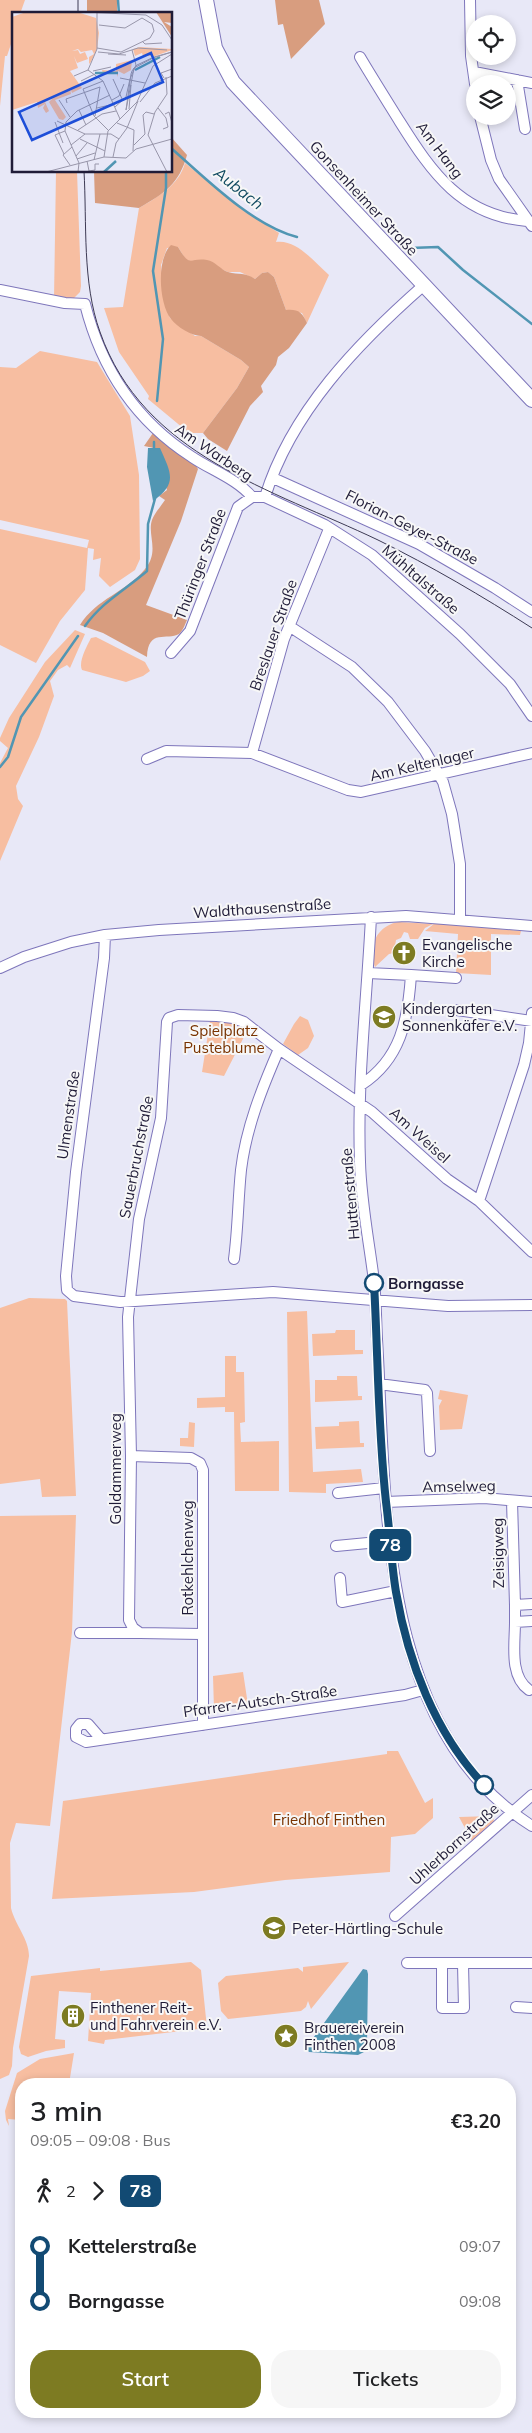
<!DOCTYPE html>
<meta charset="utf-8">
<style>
body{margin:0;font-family:Mulish,sans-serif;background:#f6f6f6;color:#202124;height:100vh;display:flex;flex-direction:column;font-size:19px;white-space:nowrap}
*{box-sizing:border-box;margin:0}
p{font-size:16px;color:#757577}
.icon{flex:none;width:28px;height:28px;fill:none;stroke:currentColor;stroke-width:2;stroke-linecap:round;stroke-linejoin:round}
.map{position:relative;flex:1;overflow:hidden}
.sheet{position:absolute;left:15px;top:2078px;width:501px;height:340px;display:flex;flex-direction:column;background:#fff;border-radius:20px;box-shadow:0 2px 8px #0003}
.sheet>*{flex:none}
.badge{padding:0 10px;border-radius:8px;font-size:18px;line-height:32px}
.tools{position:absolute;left:466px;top:15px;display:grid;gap:10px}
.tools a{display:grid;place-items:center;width:50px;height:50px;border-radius:50%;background:#fff;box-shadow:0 2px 8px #0003;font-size:25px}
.map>.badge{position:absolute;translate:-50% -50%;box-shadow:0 0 0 2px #fff}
.legs{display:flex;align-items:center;gap:8px;height:55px;padding:0 15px;font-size:16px}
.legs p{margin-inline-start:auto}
.headline{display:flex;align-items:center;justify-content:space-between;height:85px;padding:0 15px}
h1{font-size:28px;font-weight:600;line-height:38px}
.button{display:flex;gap:10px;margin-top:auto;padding:10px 15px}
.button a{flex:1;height:58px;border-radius:20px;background:#7d7b22;color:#fff;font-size:20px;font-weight:600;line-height:58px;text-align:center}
.button a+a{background:#f6f6f6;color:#202124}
ul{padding:0 15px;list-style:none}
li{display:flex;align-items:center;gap:18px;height:55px;font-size:19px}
li i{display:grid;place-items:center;width:8px;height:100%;margin:0 6px;background:currentColor}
li i::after{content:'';width:12px;height:12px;margin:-6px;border:4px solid;border-radius:50%;background:#fff}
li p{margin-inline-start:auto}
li:first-child i{background:linear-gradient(#0000 50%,currentColor 0)}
li:last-child i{background:linear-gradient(currentColor 50%,#0000 0)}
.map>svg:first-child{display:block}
.green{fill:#f7bea1}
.forest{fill:#d89d7f}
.water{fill:#5196b3}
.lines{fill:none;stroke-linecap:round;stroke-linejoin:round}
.stream{stroke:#5196b3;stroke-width:2.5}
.street-casing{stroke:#7e76bb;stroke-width:12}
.secondary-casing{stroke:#7e76bb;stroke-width:16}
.street{stroke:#fff;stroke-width:10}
.secondary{stroke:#fff;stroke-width:14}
.tram{stroke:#3d3a54;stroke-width:1}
.line-1-casing{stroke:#fff;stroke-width:11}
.line-1{stroke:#124a73;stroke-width:8}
.stop-1-dot{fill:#fff;stroke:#124a73;stroke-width:2.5}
.labels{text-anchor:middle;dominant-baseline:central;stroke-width:4;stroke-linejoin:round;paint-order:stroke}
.street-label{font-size:15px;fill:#1f1b37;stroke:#f7f7f7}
.poi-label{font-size:15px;fill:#1f1b37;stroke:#f7f7f7;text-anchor:start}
.park-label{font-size:15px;fill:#793300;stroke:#f7f7f7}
.stop-label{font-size:15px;font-weight:bold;fill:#1f1b37;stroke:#f7f7f7;text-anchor:start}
.water-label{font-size:16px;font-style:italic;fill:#104a60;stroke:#f7f7f7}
.inset-river{fill:none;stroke:#5196b3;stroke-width:2.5}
.inset-road{fill:none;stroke:#9896aa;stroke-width:1}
.view{fill:#1d4ed8;fill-opacity:0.15;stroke:#1d4ed8;stroke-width:2.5}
.inset-edge{fill:none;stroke:#1f1b37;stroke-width:2.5}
</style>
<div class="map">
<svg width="532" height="2433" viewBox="0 0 532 2433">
<rect width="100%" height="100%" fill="#e8e8f7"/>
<path class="green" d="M0,0H25L20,14H14V35L7,56H5L0,106Z
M185,163L243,210L279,233L276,242C297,239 314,262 329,275L307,323L302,313L286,310L274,277L268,272L262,273L255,279L240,272H228L200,260L193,262L186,260L178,247L167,248L161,265L165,304L170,318L195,336H201L241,360L249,367L237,388L203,433H189L148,399L149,396L119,352L104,308L123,307L139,208C158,197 179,185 185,163Z
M56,171H77L81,286L80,292L73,299H54Z
M40,351L97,362L130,416L139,475L140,559L135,570L110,587L99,576L101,558L93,560L94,549L88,548L85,590L60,621L36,663L0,645V529L87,548L89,540L0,520V367L16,368Z
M75,630L85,634L70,668L67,665L58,670L50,681L54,696L39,737L16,786L18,799L23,806L0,861V763L8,748L0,741V738L9,718L45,662Z
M96,637L145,662L150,671L143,676L126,682L82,670C78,662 87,646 91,638Z
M399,922L433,924L425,928L418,939H410L408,933L404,932L401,938L396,940L394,953L389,954L375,967C367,947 377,925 399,922Z
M435,923L521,931L520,935L491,934V975L456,973L458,934L425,931Z
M300,1016L308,1020L314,1036L308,1048L298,1055L283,1044L294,1024Z
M210,1021L232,1023L247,1031L224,1076L202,1072Z
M29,1298L65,1299L67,1301L76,1496L42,1497L40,1479L0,1484V1308Z
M307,1311L313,1472L361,1469L363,1482L326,1484V1493L289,1492L287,1312Z
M336,1330H355V1350H363V1354L313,1356L312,1334L335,1333Z
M225,1356H236V1372H244L245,1422L240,1423L241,1442L279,1441V1491H235L234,1412H225V1407L197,1408V1398L225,1397Z
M337,1376H357L358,1396H362V1400L315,1402V1380H337Z
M440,1390L468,1395L462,1429L440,1430L439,1406L442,1400L438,1399Z
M359,1421L360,1443H364V1447L316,1449L315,1427L339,1426V1422Z
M189,1422L195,1423L194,1447L180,1446V1438H188Z
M76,1515L72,1632L50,1826L16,1823L10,1843L11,1908C15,1925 29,1939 29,1956L13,2048L12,2066L9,2075L0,2079V1516Z
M243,1672L248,1705L214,1710L213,1676Z
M387,1751H398L425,1803L433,1798V1818L415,1834L391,1837L390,1872L285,1880L194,1892L52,1899L63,1801L387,1754Z
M493,1816L494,1822L472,1841L459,1817Z
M191,1962L201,1970L207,2028L105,2040L104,2044L88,2041L91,1993L59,1991L55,2039L65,2040V2048L46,2051L28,2057L21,2054L19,2047L31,1976L100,1968V1971Z
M349,1962L311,2009L308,2001L306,2007L301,2011L228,2019L221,2011L218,1983L226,1976L298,1968L303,1972V1967Z
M74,2053L69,2084H21V2120L8,2119L9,2126L6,2120L5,2111L17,2073L40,2059Z"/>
<path class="forest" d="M87,0H117V14H87Z
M275,0H319L325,24L291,59L283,24L278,25Z
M171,137L187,155C179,184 165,193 139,208L95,203L94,171H171Z
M171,245L178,247C191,269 189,257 207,260C215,261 221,270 228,272C239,275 245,272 255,279L262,273L268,272L274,277L286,310C298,309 302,312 307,323L289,348L278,357L276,365L261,386L263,392L250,406L227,451L208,439L203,433L237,388L249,367L241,360L201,336C192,336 177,327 171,319C159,304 156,259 171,245Z
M153,433L194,463L198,469L181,521L146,605L187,620C185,624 183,631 179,634C167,641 148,628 147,657L103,633L80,625C96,599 126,592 145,569C160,551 147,535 152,520C154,514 161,506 165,500L159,496L167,490L154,448L144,446Z"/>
<path class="water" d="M148,448H160C171,473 178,483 153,501L147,467Z
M363,1969L367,1970L368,1974L367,2046L364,2052L358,2055L309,2052L306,2048Z"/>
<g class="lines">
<path class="stream" d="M118,0L119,14
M171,148C205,178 253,226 297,237
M410,248L438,247L463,270L532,324
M157,401L163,339L153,271L166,188V171
M154,449V442
M85,626C102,602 125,590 147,571L148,524L156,495
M0,767L8,757L21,717L78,636"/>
<g class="street-casing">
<path id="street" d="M470,0L471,56L475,84
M360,57C373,79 387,101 400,122C432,173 462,216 527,221
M474,72L532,83
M517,80L525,129
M480,116L491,160L499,179L532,226
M0,290L65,303L85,304C101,368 136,421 192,457C211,470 237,479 252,497
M273,478L419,544L495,588L532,612
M265,497C291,412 358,343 424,285
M289,626L352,667L388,702L425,751L443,782L452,814L460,864V920
M171,653L190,631L238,507L252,497H265L325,525L372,555L460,634L510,684L532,716
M252,753L284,639L329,529
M147,759L166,751L252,753L348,790L361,792L532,753
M371,917C367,998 357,1080 360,1162C361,1202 369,1241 374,1281C376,1300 376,1320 377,1339C387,1500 376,1728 532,1826
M105,935L104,958L76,1172L66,1276L67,1290L74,1296L120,1302L273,1292L448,1306L532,1305
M0,968L24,957L71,942L105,935L159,930L406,916L532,926
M411,975L456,978
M457,1010L532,1021
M361,1085C401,1059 408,1020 411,975L368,973
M479,1201L524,1065L529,1043L532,1013
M234,1259C238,1229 238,1200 241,1170C246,1128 262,1088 279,1049
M379,1384L425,1390L427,1393L430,1451
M131,1456L191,1458L200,1463L203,1470V1725
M338,1493L384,1488
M512,1501L515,1605
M386,1502L484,1498L532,1502
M336,1546L389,1541
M340,1578L342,1602L396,1591
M532,1604L515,1605V1622L532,1621
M515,1622C515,1644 509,1676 529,1690
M80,1633H140
M201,1634L140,1633L133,1628L129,1620L131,1456L128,1317L139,1219L161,1118L167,1022L169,1018L178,1015L217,1016L233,1018L244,1022L279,1049L372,1112L447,1179L479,1201L532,1252
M101,1739L88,1724H80L76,1729V1737L86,1742L405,1695L423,1690
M395,1916L532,1795
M407,1963H532
M442,1963V2008H464L463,1964
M516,2007L532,2008"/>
</g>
<g class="secondary-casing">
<path id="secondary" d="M206,0L215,48L233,82L532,400"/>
</g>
<use href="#street" class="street"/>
<use href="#secondary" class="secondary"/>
<path class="tram" d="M78,0V14
M84,171C87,224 82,282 100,332C143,455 271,489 378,540C431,566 482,596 532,628"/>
</g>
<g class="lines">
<g class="line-1-casing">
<path id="line-1" d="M374,1283C378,1356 378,1430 386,1502C390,1532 391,1562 396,1592C408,1662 435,1733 484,1785"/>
</g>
<use href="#line-1" class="line-1"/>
</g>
<defs>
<g id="church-disc" transform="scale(1.25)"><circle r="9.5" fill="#7d7b22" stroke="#f7f7f7"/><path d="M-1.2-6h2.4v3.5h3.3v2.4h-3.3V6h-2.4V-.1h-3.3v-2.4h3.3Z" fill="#fff"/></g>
<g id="school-disc" transform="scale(1.25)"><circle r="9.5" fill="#7d7b22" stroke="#f7f7f7"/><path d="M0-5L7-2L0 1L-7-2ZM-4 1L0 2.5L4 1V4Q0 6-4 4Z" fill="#fff"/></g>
<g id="building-disc" transform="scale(1.25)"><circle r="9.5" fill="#7d7b22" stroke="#f7f7f7"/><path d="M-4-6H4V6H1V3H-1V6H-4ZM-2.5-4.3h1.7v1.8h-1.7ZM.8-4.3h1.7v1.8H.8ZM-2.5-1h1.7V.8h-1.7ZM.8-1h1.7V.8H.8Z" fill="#fff"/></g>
<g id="sight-disc" transform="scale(1.25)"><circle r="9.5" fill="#7d7b22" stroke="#f7f7f7"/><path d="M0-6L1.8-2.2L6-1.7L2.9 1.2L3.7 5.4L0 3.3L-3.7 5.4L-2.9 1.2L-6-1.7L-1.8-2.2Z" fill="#fff"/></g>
</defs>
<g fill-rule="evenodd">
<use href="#church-disc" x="404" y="953"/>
<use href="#school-disc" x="384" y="1017"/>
<use href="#school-disc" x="274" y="1928"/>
<use href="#building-disc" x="73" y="2016"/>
<use href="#sight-disc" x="286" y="2036"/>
</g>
<g class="stop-1-dot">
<circle cx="374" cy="1283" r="9"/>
<circle cx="484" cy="1785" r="9"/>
</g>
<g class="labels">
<g class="street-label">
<text transform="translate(440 150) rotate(53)">Am Hang</text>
<text transform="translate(364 198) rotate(47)">Gonsenheimer Straße</text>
<text transform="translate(214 452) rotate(34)">Am Warberg</text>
<text transform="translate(412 527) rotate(27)">Florian-Geyer-Straße</text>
<text transform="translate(200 564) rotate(-69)">Thüringer Straße</text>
<text transform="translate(421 579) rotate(41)">Mühltalstraße</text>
<text transform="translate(273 635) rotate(-71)">Breslauer Straße</text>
<text transform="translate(422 764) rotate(-13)">Am Keltenlager</text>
<text transform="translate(262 908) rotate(-4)">Waldthausenstraße</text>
<text transform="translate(68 1115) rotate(-82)">Ulmenstraße</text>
<text transform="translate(420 1135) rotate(42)">Am Weisel</text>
<text transform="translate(136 1157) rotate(-79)">Sauerbruchstraße</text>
<text transform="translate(350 1194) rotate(-95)">Huttenstraße</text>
<text transform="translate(115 1469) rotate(-90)">Goldammerweg</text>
<text transform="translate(459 1486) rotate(-1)">Amselweg</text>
<text transform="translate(498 1553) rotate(-91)">Zeisigweg</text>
<text transform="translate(187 1558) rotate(-90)">Rotkehlchenweg</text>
<text transform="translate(260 1701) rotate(-8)">Pfarrer-Autsch-Straße</text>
<text transform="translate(454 1844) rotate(-42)">Uhlerbornstraße</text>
</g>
<g class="poi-label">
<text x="422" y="944">Evangelische<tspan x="422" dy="17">Kirche</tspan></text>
<text x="402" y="1008">Kindergarten<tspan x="402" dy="17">Sonnenkäfer e.V.</tspan></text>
<text x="292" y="1928">Peter-Härtling-Schule</text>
<text x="90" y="2007">Finthener Reit-<tspan x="90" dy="17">und Fahrverein e.V.</tspan></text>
<text x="304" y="2027">Brauereiverein<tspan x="304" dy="17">Finthen 2008</tspan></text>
</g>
<g class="park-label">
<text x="224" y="1030">Spielplatz<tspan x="224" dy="17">Pusteblume</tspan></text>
<text x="329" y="1819">Friedhof Finthen</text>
</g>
<g class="stop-label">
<text x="388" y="1283">Borngasse</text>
</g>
<g class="water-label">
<text transform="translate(239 188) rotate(38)">Aubach</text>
</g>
</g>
<g transform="translate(12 12)">
<rect width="160" height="160" fill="#e8e8f7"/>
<path d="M14,0H65L84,6L87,21L85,37L79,50L77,52V45L82,42L80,38L69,40L66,37L60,39L66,38L68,42L73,40L76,47L65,51L62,44L66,56L58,59L70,76L60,81L58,76L59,82L43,88L54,105L51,108L47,107L37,90L41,86L33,90L37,99L34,101L31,96L33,92L26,96L25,90L0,98V5ZM128,35L160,37V38L143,44H131L130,41L123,44L121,37ZM120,48L119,58L112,62L106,59V65L104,60L91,62L90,58L104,59V52Z" fill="#f7bea1"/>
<path d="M144,0H160V11L152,10L160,15V25Z" fill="#d89d7f"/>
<path class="inset-river" d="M123,58L148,45M83,61H106M92,160L104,149"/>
<path class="inset-road" d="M73,0L134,3L150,13L160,28M130,29L133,32L150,31M85,36L109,40L138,26L142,19L140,12L130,6L113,16L87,13M86,40L107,42L126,36L155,38M160,40L142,45L125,53L122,56L120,59L119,62L114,98L122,56L141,46L160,40M96,42L114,43M76,58L91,69L108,107M76,58L85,37V1M81,59L99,55M62,64L76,58M154,65L155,82L143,100L136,123L155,160M108,66L133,71M152,66L149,61L160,57M101,67L111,89M118,67L124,53L120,38M69,69L83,62M91,69L71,77L82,104L96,118M47,88L58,105M100,88L107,84L112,72M128,90L143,71L160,64M55,91L54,87L88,75L83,104M103,95L114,85L118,67M85,96L102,92M146,96L154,106L156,115L151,117M117,97L119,73M67,98L74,113M153,102L157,100L160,111M45,109L73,122H99L107,127M43,110L51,131M105,111L122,118L121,139M66,118L90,102L104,99M133,122L131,103L134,100L142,102M68,127L93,139M59,133L73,122M122,133L133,122M52,142L43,123L53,119M64,144L75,131M92,145L96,119L125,90L141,54L160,42M101,145L104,131L115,116L126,89M65,147L83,141M82,148L88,122M75,149L77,159L83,158V152H87M58,153L51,143L60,135M34,160L92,145L114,146L124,137L160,127M66,160L67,151L53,119L54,110L65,99L98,83"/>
<path class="view" d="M139,41L151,70L20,128L7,100Z"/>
<rect width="160" height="160" class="inset-edge"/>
</g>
</svg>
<div class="tools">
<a><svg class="icon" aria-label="locate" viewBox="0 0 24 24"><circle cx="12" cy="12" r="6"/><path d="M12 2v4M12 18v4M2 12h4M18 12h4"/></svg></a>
<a><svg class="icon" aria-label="layers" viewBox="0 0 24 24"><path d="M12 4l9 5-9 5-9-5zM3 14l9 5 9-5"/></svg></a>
</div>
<b class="badge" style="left:390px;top:1545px;background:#124a73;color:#fff">78</b>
<section class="sheet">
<div class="headline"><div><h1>3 min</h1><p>09:05 – 09:08 · Bus</p></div><b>€3.20</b></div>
<div class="legs"><svg class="icon" aria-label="walk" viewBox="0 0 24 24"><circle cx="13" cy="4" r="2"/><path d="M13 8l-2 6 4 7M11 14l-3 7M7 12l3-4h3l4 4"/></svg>2<svg class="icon" aria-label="forward" viewBox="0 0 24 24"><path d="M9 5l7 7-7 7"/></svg><b class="badge" style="background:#124a73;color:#fff">78</b></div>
<ul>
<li><i style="color:#124a73"></i><b>Kettelerstraße</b><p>09:07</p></li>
<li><i style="color:#124a73"></i><b>Borngasse</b><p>09:08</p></li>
</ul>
<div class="button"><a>Start</a><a>Tickets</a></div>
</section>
</div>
